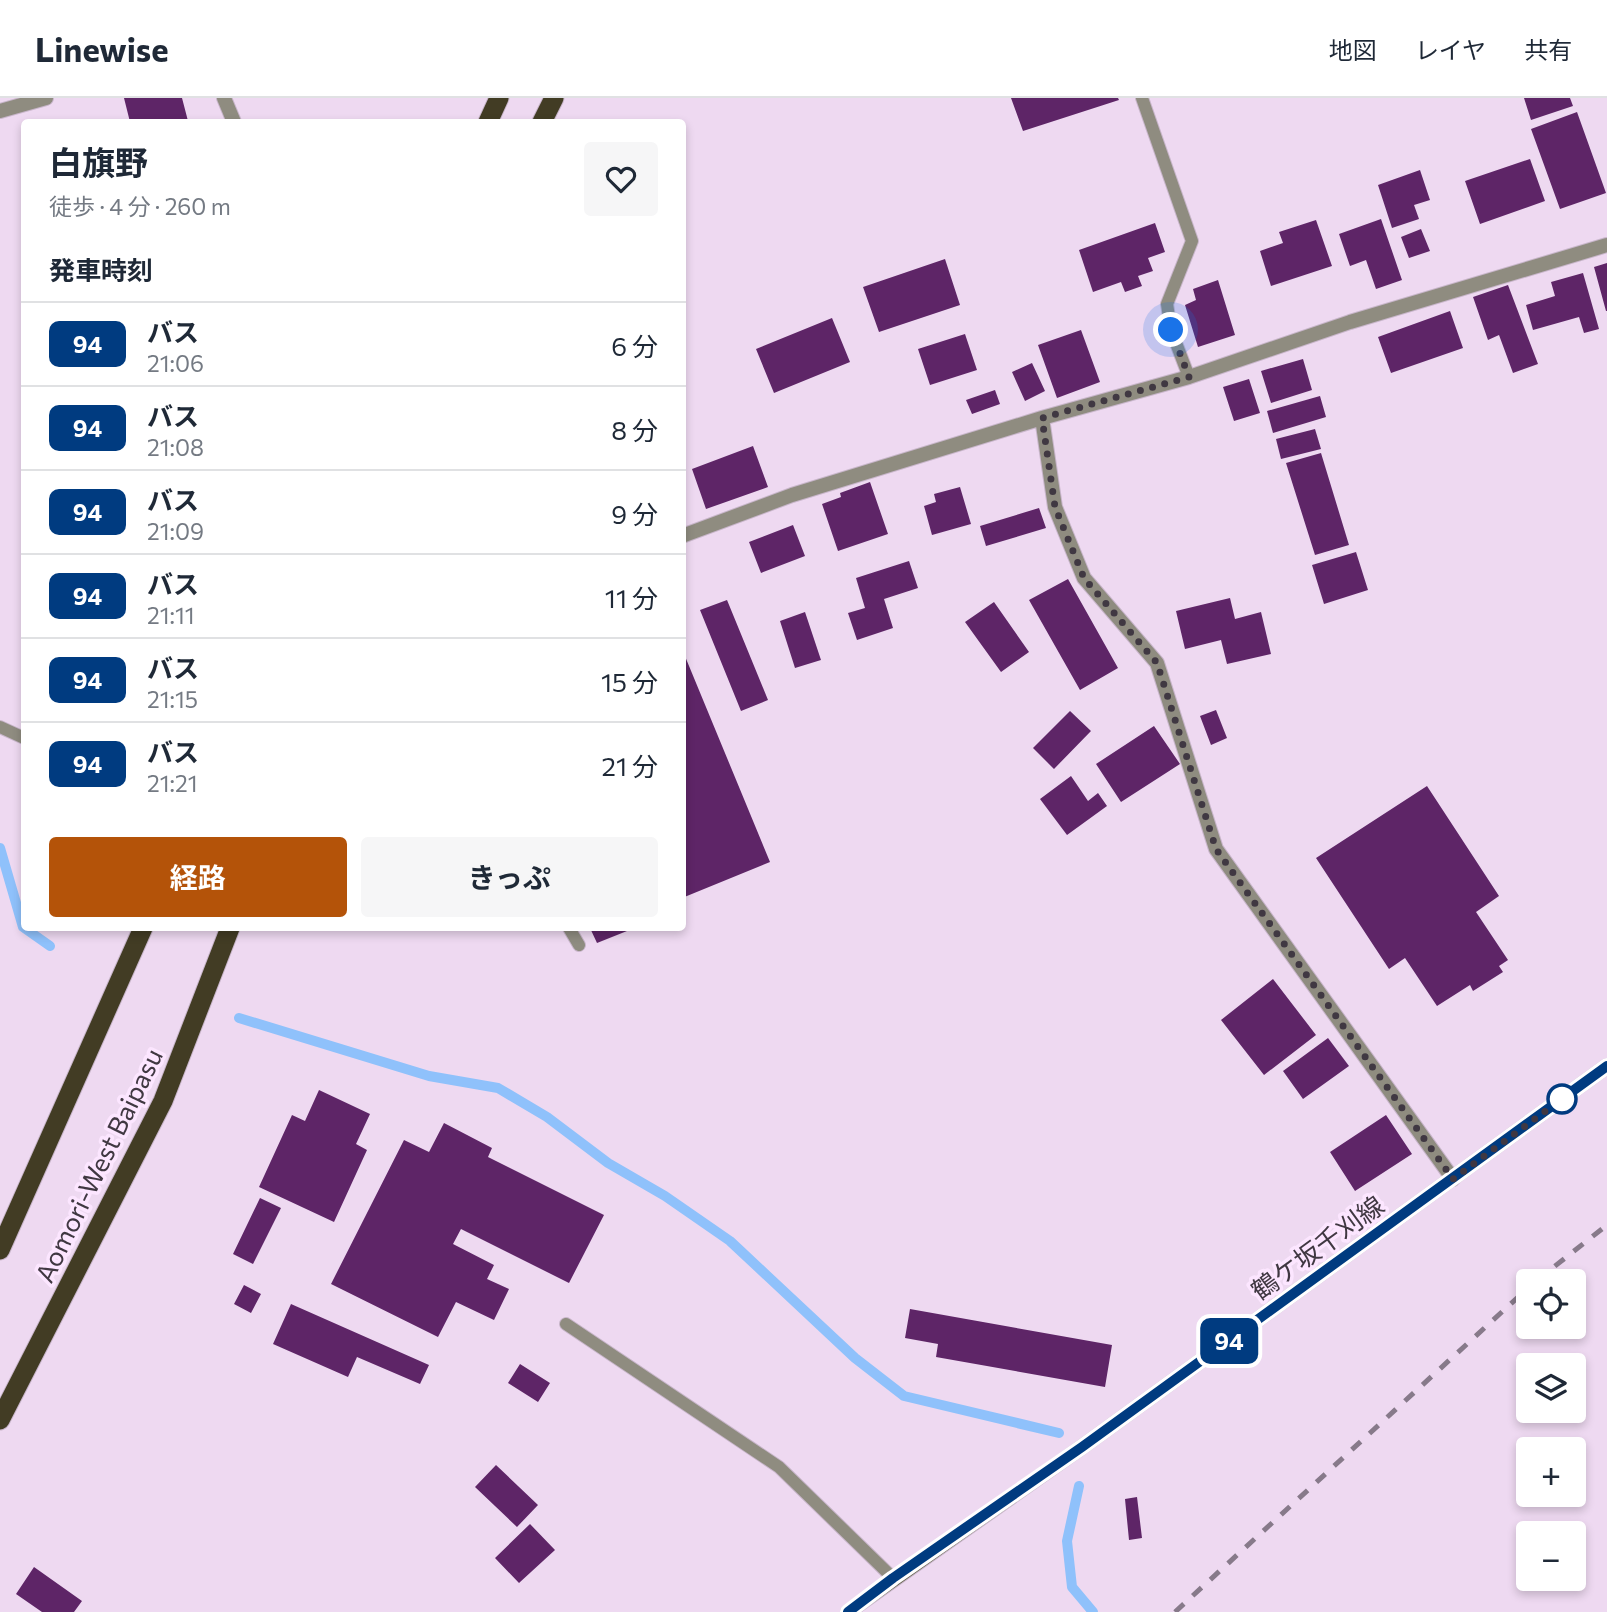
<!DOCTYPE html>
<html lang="ja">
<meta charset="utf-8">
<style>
body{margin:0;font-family:Commissioner,"Noto Sans JP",sans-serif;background:#f6f6f7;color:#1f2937;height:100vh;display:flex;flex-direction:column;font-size:26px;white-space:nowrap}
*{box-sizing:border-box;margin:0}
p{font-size:23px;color:#747a83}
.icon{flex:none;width:38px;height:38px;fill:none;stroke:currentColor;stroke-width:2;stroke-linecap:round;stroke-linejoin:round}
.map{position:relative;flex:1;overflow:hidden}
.panel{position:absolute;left:21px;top:21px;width:665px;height:812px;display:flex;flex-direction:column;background:#fff;border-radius:7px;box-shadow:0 4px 10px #0003}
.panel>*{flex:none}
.badge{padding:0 14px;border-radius:10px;font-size:24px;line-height:46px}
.controls{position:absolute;left:1516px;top:1171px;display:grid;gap:14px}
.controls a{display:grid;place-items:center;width:70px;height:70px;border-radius:7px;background:#fff;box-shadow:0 4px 10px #0003;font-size:35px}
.you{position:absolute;width:35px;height:35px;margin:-18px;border:5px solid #fff;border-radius:50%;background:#1a73e8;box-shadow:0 0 0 10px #1a73e833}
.map>.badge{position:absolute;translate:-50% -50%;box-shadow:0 0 0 4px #fff}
h2{padding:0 28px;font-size:26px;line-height:63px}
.round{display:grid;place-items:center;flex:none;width:74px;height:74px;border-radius:7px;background:#f6f6f7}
.head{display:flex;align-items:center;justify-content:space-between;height:119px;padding:0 28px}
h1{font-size:33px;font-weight:700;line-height:52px}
.cta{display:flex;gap:14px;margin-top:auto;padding:14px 28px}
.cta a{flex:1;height:80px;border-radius:7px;background:#b45309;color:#fff;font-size:28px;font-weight:700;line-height:80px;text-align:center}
.cta a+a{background:#f6f6f7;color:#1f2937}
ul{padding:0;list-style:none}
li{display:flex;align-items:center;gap:21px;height:84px;padding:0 28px;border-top:2px solid #e0e1e3}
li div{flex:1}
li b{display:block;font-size:26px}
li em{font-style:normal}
li .badge{min-width:77px;font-weight:700;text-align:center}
header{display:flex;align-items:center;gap:42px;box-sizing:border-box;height:98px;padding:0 35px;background:#fff;border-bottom:2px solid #e0e1e3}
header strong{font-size:33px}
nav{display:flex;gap:38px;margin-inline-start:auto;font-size:24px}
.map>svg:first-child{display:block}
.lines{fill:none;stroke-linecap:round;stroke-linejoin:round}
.stream{stroke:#8fc1fb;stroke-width:10}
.building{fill:#5e2567}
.service-casing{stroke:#c8b6ca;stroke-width:14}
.minor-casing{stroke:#c8b6ca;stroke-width:16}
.secondary-casing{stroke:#c8b6ca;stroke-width:16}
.trunk-casing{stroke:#c8b6ca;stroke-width:21}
.service{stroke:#8f8c80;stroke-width:12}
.minor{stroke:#8f8c80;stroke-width:14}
.secondary{stroke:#686352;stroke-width:14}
.trunk{stroke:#423c24;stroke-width:19}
.rail{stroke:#877a8a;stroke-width:5;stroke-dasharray:12 12;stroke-linecap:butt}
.line-casing{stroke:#fff;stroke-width:16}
.line{stroke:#003b80;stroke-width:10}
.walk{stroke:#403842;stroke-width:7;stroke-dasharray:0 12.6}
.stop-dot{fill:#fff;stroke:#003b80;stroke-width:3.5}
.labels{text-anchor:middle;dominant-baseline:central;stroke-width:7;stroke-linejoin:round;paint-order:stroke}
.street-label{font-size:26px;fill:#403842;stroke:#fce6ff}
</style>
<header>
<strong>Linewise</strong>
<nav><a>地図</a><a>レイヤ</a><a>共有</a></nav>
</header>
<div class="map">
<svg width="1607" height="1514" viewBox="0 0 1607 1514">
<rect width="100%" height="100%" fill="#eed9f1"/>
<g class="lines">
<path class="stream" d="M0,750L23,829L50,848
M239,920L429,978L498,990L547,1019L608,1065L665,1098L730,1143L855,1260L904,1298L1059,1335
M1079,1388L1067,1443L1072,1489L1093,1514"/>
</g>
<path class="building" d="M124,0H182L188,23L130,24Z
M1011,0H1118L1119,2L1023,33Z
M1524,0H1570L1573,8L1531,22Z
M1577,14L1606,95L1560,111L1531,31Z
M1530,61L1545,103L1480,126L1465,83Z
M1420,72L1430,102L1414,107L1419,121L1392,130L1378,87Z
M1381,121L1402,182L1376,191L1366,162L1350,168L1339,136Z
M1316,122L1332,168L1271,188L1260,153L1283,145L1279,134Z
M1155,125L1165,154L1148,160L1153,173L1138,178L1142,188L1125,194L1121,184L1093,194L1079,152Z
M1421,131L1430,153L1409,160L1401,139Z
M945,161L960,207L879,234L863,189Z
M1607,165V213H1606L1594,169Z
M1583,175L1599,231L1584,235L1579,219L1533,232L1526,207L1555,198L1551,184Z
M1218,182L1235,237L1198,249L1185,207L1196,202L1193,191Z
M1508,187L1538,266L1513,275L1499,237L1488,242L1473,199Z
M1450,213L1463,250L1391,275L1378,239Z
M832,220L850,264L774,295L756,251Z
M1081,232L1100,284L1057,300L1038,247Z
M965,236L977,272L930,287L918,251Z
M1303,261L1312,292L1271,305L1261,273Z
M1032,265L1045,293L1025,303L1012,274Z
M1249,281L1260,315L1234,323L1223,289Z
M995,292L1000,306L972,316L966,302Z
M1320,298L1326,319L1273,335L1267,313Z
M1315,331L1321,351L1281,361L1276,341Z
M753,348L768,389L706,411L692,371Z
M1321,355L1349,447L1315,457L1286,365Z
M870,384L888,436L838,453L822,406L841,399L840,395Z
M960,389L971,426L932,437L924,408L936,404L934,396Z
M1039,410L1046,430L986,448L980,428Z
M793,427L805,458L761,475L749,444Z
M1356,454L1368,492L1324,506L1312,467Z
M909,463L918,490L884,501L893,530L857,542L848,515L865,510L856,480Z
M1068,481L1118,570L1080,592L1029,502Z
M1230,500L1235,521L1261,514L1271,556L1227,566L1221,542L1185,551L1176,513Z
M727,502L768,602L741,613L700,512Z
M994,504L1029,554L1001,574L965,524Z
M805,514L821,562L795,570L780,523Z
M682,551L770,764L682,800Z
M1216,612L1227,640L1211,647L1200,618Z
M1070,613L1091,633L1054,671L1033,650Z
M1154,628L1180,666L1121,704L1096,666Z
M1071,678L1088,703L1098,695L1107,708L1067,737L1040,701Z
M1427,688L1499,798L1476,814L1508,862L1499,868L1503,874L1473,893L1470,887L1437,908L1405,860L1389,871L1316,760Z
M590,830H626L627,833L597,845Z
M1273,881L1316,937L1264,977L1221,922Z
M1328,940L1349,968L1303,1001L1283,973Z
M319,992L370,1016L356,1046L367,1052L334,1124L259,1089L292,1017L305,1023Z
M1386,1017L1412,1056L1355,1093L1330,1054Z
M444,1025L492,1050L488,1059L604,1117L569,1185L461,1131L453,1146L494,1167L487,1181L509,1191L494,1222L456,1204L438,1239L331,1186L404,1042L429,1054Z
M260,1100L281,1110L253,1166L233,1156Z
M244,1187L261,1196L251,1215L234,1206Z
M291,1206L429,1267L420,1286L357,1259L348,1279L273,1246Z
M910,1211L1112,1247L1105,1289L936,1259L938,1246L905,1240Z
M520,1266L550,1285L538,1304L508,1285Z
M496,1367L538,1407L517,1429L475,1389Z
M1137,1399L1142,1440L1129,1442L1125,1401Z
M530,1426L555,1452L519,1485L495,1460Z
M34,1469L82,1503L74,1514H42L16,1496Z"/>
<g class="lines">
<g class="service-casing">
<path id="service" d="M1142,0L1192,143L1167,206L1171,232L1189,279
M0,629L24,640
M569,830L579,847
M566,1226L779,1369L893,1480"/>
</g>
<g class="minor-casing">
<path id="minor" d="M224,0L234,24
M0,13L46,0
M1042,320L1055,409L1084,480L1157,565L1216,751L1453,1081
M682,438L792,397L1042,320L1189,279L1350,224L1607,147"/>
</g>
<g class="secondary-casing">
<path id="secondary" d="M848,1514L1082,1349L1607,968"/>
</g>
<g class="trunk-casing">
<path id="trunk" d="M488,24L499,0
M542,24L554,0
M0,1152L143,830
M0,1322L163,1003L230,830"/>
</g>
<use href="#service" class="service"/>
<use href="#minor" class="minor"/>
<use href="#secondary" class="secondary"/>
<use href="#trunk" class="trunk"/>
<path class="rail" d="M1536,1183L1607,1127
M1175,1514L1528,1190"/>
</g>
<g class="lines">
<g class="line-casing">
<path id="line" d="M848,1514L893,1480L1082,1349L1607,968"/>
</g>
<use href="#line" class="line"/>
<path class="walk" d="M1171,232L1189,279L1042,320L1055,409L1084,480L1157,565L1216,751L1453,1081L1562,1001"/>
</g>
<circle class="stop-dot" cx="1562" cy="1001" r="14"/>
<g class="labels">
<g class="street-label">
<text transform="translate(98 1067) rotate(-64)">Aomori-West Baipasu</text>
<text transform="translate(1317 1149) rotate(-36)">鶴ケ坂千刈線</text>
</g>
</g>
</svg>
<div class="controls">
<a><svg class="icon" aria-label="locate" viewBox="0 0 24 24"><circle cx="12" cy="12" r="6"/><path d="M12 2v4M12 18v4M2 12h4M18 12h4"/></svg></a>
<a><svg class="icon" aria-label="layers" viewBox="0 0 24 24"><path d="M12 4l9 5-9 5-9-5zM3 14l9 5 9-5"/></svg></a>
<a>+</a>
<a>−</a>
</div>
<div class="you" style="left:1171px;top:232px"></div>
<b class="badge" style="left:1229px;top:1243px;background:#003b80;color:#fff">94</b>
<section class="panel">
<div class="head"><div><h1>白旗野</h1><p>徒歩 · 4 分 · 260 m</p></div><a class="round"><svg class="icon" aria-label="heart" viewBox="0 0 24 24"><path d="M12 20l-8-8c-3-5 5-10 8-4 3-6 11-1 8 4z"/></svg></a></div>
<h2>発車時刻</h2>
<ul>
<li><span class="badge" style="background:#003b80;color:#fff">94</span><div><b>バス</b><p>21:06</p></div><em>6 分</em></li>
<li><span class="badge" style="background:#003b80;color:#fff">94</span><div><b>バス</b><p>21:08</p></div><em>8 分</em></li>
<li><span class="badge" style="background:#003b80;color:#fff">94</span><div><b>バス</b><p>21:09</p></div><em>9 分</em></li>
<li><span class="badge" style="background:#003b80;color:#fff">94</span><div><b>バス</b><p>21:11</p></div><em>11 分</em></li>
<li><span class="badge" style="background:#003b80;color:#fff">94</span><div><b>バス</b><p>21:15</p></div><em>15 分</em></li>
<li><span class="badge" style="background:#003b80;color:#fff">94</span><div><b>バス</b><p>21:21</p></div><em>21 分</em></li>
</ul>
<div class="cta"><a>経路</a><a>きっぷ</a></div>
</section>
</div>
